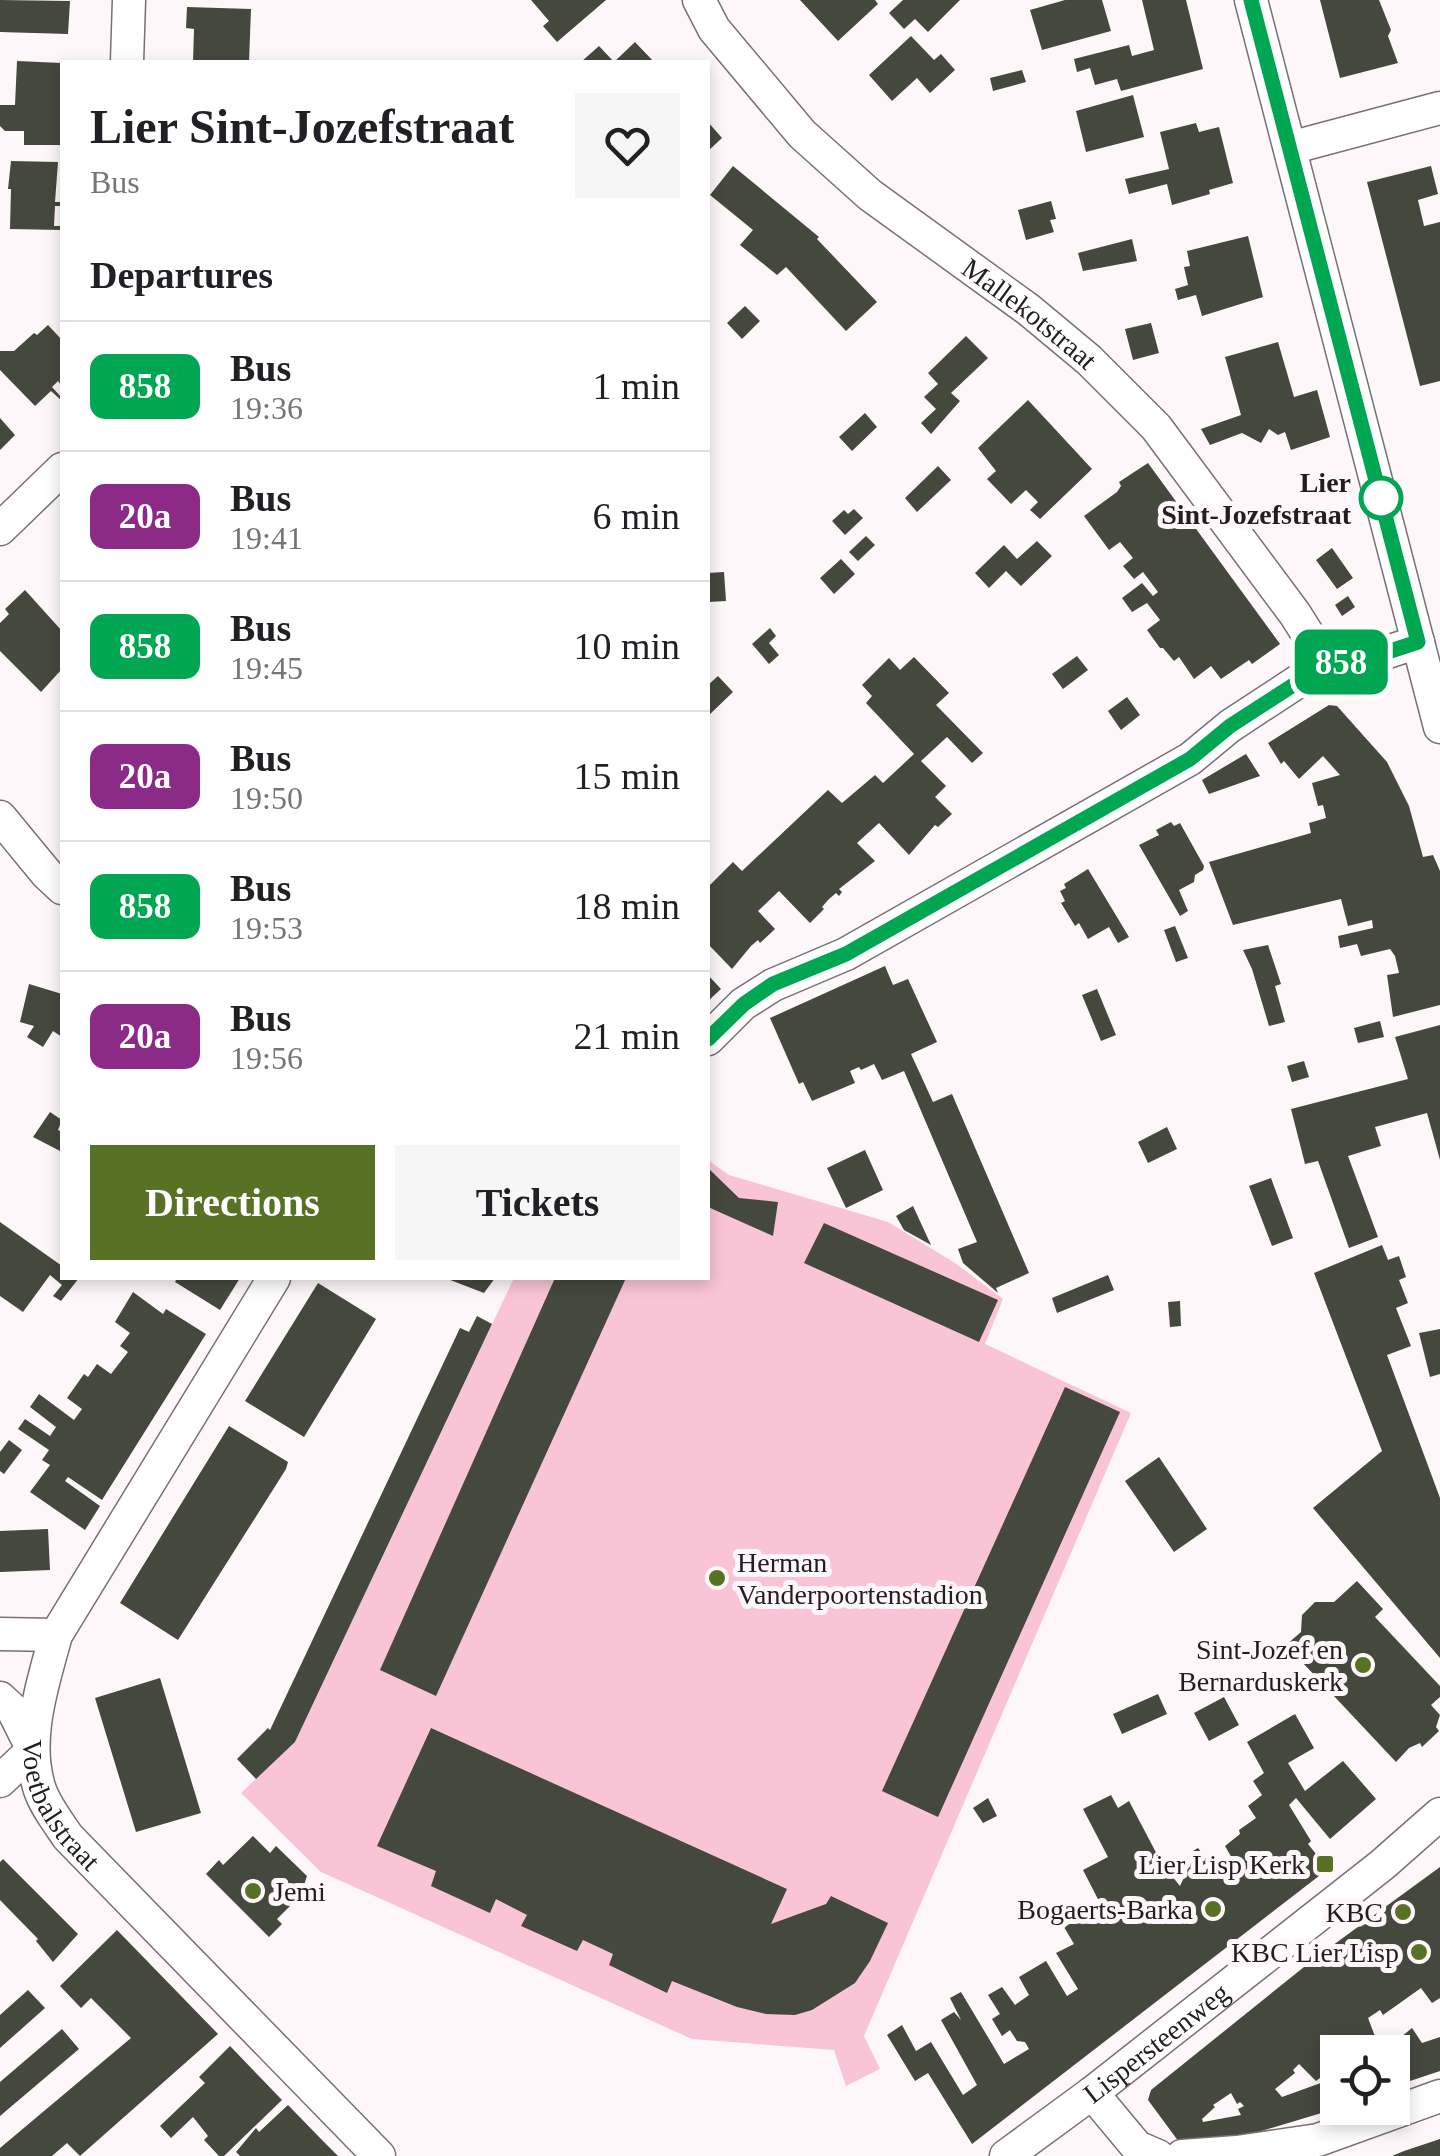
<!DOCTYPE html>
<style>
body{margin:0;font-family:"Times New Roman",serif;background:#f6f6f6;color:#202124;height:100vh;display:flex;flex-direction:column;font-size:38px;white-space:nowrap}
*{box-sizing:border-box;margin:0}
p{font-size:32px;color:#757577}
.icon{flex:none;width:55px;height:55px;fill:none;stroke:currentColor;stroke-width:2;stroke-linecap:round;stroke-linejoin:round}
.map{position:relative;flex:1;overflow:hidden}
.drawer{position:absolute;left:60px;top:60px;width:650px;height:1220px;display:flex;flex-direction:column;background:#fff;border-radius:0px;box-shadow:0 5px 15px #0003}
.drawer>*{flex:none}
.badge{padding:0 20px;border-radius:15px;font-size:35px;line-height:65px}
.controls{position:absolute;left:1320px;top:2035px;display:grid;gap:20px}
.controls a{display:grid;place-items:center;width:90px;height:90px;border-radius:0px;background:#fff;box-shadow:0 5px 15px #0003;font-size:50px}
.map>.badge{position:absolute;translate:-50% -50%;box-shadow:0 0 0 5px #fff}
h2{padding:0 30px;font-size:38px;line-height:90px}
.round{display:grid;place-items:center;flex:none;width:105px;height:105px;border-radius:0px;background:#f6f6f6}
.summary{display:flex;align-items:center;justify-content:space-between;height:170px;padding:0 30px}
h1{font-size:48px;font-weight:700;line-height:75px}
.cta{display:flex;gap:20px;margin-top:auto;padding:20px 30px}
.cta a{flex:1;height:115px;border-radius:0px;background:#587225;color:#fff;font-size:40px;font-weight:700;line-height:115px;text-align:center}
.cta a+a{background:#f6f6f6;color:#202124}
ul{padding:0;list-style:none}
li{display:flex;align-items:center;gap:30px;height:130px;padding:0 30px;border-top:2px solid #e0e0e0}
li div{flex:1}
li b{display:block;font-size:38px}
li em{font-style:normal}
li .badge{min-width:110px;font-weight:700;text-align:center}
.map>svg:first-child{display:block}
.green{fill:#f9c4d6}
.building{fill:#44483d;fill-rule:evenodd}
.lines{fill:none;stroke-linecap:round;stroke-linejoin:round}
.minor-casing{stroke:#7c6e72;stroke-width:35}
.minor{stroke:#fff;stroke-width:32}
.line-casing{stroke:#fff;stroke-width:22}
.line{stroke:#00a651;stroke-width:15}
.stop-dot{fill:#fff;stroke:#00a651;stroke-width:5}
.poi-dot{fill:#587225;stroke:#fef7f9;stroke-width:4}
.labels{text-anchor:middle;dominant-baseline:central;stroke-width:10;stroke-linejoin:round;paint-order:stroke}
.street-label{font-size:28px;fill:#221d1f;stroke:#fef7f9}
.stop-label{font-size:28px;font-weight:bold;fill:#221d1f;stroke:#fef7f9;text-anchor:end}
.poi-label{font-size:28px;fill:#221d1f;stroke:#fef7f9;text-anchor:end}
</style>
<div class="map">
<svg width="1440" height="2156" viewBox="0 0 1440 2156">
<rect width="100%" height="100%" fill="#fef7f9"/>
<path class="green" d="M708,1160L729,1175L888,1222L955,1263L1003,1299L985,1344L1131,1413L864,2036L880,2069L846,2086L834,2050L692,2039L321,1872L241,1793L295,1742L514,1278H708Z"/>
<path class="building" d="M0,0L70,1L68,34L0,32Z
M531,0H606L557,42L543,26L549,21Z
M800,0H875L878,4L838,41Z
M903,0H960L928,32L915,19L904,29L889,13Z
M1065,0H1102L1111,31L1042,50L1030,10Z
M1142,0H1186L1203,69L1121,91L1117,79L1095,85L1090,68L1077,72L1074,59L1129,45L1132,56L1154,50Z
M1320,0H1379L1391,30L1388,36L1398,63L1340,78Z
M187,7L251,9L249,62H193L194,29L186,28Z
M911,36L934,60L941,54L955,70L930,93L917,78L892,101L869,75Z
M635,42L654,62H581L599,46L614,62Z
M17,61L62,63V145H24V131H5L0,126V105H15Z
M1022,70L1026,82L993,91L990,78Z
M1133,95L1144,137L1086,152L1076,111Z
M708,122L722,138L708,151Z
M1196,123L1199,132L1219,127L1233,183L1209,190L1210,194L1172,205L1167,184L1129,194L1125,179L1169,169L1160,132Z
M11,161L58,162L55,202H62V206H55L54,226H62V230L10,229L11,189H8Z
M733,166L819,237L817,239L877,302L846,331L786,267L777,275L740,245L753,230L710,195Z
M1431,166L1438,194L1418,200L1424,226L1440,222V381L1420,386L1367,182Z
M1051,201L1056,219L1050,220L1054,232L1026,240L1018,210Z
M1248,236L1263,297L1202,316L1196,295L1178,300L1175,289L1188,285L1184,267L1190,266L1187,251Z
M1132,239L1137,261L1083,271L1078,253Z
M745,306L760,321L742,339L727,323Z
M1151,323L1159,353L1133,360L1125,329Z
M48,325L62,340V386L58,381L52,387L62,398L61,400L51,391L35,406L0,370V351H14L34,333L37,335Z
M966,336L988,358L951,393L960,401L931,434L921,423L936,409L924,397L938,384L928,373Z
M1278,342L1294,397L1317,390L1330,437L1291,450L1285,432L1278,435L1269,429L1261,443L1242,433L1210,445L1201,429L1241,415L1225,357Z
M1028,400L1092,469L1040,519L1030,510L1038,502L1026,490L1011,504L987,479L996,471L978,448Z
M865,413L877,427L852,451L839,437Z
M0,418L15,435L0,450Z
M1148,463L1280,644L1252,664L1249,660L1221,679L1211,666L1194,679L1179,657L1174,661L1163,648H1160L1147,630L1160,620L1147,603L1132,612L1122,598L1142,583L1153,596L1158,592L1143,572L1134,579L1123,566L1133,558L1120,542L1109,550L1084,516L1117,492L1121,486L1119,482Z
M938,466L951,480L917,512L905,498Z
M854,509L863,518L845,535L832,521L844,510L848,514Z
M866,536L875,545L858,561L849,552Z
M1037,541L1052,556L1021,586L1006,571L989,588L975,573L1004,545L1017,559Z
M1332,548L1353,578L1337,589L1316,560Z
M841,559L855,574L834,594L820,578Z
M724,572L726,601L708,602V573Z
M25,590L62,631V669L41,692L0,651V623L9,614L5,609Z
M1348,596L1355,607L1342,616L1335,605Z
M770,628L776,636L769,643L779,655L769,664L752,644Z
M1077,656L1088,670L1063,689L1052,674Z
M914,657L949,693L936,705L983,753L972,763L947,737L921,761L946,786L935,797L952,814L938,827L935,825L909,855L879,823L857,843L875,861L839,889L842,892L839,896L836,893L828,900L822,907L824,909L810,923L779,891L758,911L775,929L760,943L758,940L751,946L732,969L708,944V887L733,862L742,871L828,790L842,803L875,775L883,783L914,754L866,703L872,696L862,685L889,658L900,670Z
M718,676L733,692L708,716V685Z
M1127,697L1140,715L1121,730L1108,711Z
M1329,705L1337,706L1387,762L1409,806L1423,857L1433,855L1440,871V1005L1393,1017L1387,975L1399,973L1395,956L1390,949L1361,956L1357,944L1340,948L1338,936L1373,928L1372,920L1348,926L1341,899L1233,925L1209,862L1311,833L1309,823L1326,818L1323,805L1318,806L1312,783L1340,775L1323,756L1299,779L1284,761L1281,764L1268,743Z
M1246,754L1260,776L1209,794L1202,780Z
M1171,822L1174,826L1180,823L1204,866L1203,870L1195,875L1194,882L1179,890L1188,911L1180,916L1139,845L1159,835L1156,830Z
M1088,869L1129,937L1118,943L1109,927L1088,939L1079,923L1075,926L1061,903L1065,901L1060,891L1066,888L1064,884Z
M1175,926L1188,958L1176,962L1164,930Z
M1268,945L1281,984L1275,986L1285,1022L1269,1026L1252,969L1243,950Z
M885,966L893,985L908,979L937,1042L911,1054L933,1102L952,1094L1029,1273L996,1288L998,1293L963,1263L958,1249L977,1242L904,1071L882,1080L874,1064L861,1070L859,1067L850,1071L855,1083L812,1101L803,1082L799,1084L770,1018Z
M708,975L721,989L708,1001Z
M29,984L62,994V1037L53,1031L43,1047L27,1037L34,1026L20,1022Z
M1097,989L1116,1035L1101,1041L1082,995Z
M1380,1021L1384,1037L1358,1043L1354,1028Z
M1440,1025V1160L1427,1113L1375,1127L1381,1146L1348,1156L1378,1237L1349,1248L1318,1161L1305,1164L1291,1109L1408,1079L1395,1037Z
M1304,1061L1309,1077L1292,1082L1287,1066Z
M50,1112L62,1120L58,1130L62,1132V1152L33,1137Z
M1167,1127L1177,1149L1148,1163L1138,1142Z
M865,1150L883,1190L846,1208L827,1168Z
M708,1168L739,1198L778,1202L773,1236L708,1207Z
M1271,1178L1293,1238L1272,1246L1249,1186Z
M913,1206L931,1245L904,1230L896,1216Z
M0,1222L62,1266V1278H79L61,1301L53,1296L62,1285L50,1275L23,1312L0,1296Z
M824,1223L998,1300L979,1342L804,1263Z
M1382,1245L1388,1260L1399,1256L1406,1277L1399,1280L1408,1303L1396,1308L1411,1346L1387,1355L1440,1498V1658L1313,1508L1382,1451L1314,1273Z
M1108,1275L1114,1290L1057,1313L1052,1298Z
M177,1278H240L220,1310L175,1282Z
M445,1278H495L484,1293Z
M555,1278H626L436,1696L380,1670Z
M318,1283L376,1319L304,1437L245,1401Z
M133,1292L163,1314L166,1309L206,1334L102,1500L68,1477L65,1481L100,1506L85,1530L30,1492L50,1465L42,1460L49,1450L18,1429L25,1419L50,1436L56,1427L30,1407L39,1394L74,1420L82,1409L67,1398L84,1374L88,1377L97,1364L111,1374L128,1352L120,1346L130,1333L115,1322Z
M1180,1301L1181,1326L1170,1327L1168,1302Z
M477,1316L492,1324L295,1742L256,1779L237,1759L268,1728L270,1730L460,1328L469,1332Z
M1440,1329V1374L1430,1377L1419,1333Z
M1065,1387L1120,1412L938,1817L882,1791Z
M229,1426L288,1462L286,1469L178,1640L120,1603Z
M9,1440L22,1450L4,1474L0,1471V1452Z
M1159,1457L1207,1529L1174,1552L1125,1481Z
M48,1529L50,1570L0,1572V1531Z
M1357,1581L1383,1609L1375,1617L1440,1686V1697L1431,1705L1440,1715L1436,1727L1439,1731L1422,1747L1420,1743L1409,1748L1396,1762L1286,1645L1301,1632L1302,1615L1315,1602H1334Z
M160,1678L201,1813L136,1832L95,1698Z
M1158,1694L1167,1714L1122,1734L1113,1714Z
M1224,1697L1239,1725L1209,1741L1194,1713Z
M1295,1714L1314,1748L1288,1763L1305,1791L1343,1761L1376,1799L1330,1839L1296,1798L1289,1805L1311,1841L1308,1844L1328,1869L972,2144L928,2073L915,2081L887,2035L902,2025L916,2051L931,2042L963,2095L977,2085L941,2020L954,2012L961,2020L950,1998L961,1992L1004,2064L1029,2049L1025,2042L1017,2041L1010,2030L1002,2036L992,2019L1000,2014L988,1995L1002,1987L1015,2005L1029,1995L1019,1977L1046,1961L1067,1996L1078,1989L1056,1953L1074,1944L1064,1927L1102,1907L1083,1870L1108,1857L1083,1809L1111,1795L1118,1808L1129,1801L1162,1864L1180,1886L1193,1858L1191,1852L1198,1848L1218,1873L1233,1860L1225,1846L1240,1834L1239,1830L1256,1818L1248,1806L1262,1795L1253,1781L1264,1773L1247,1742Z
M431,1728L787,1889L771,1924L826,1904L831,1896L888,1923L870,1961L855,1983L812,2010L795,2015L766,2014L737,2007L672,1981L667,1993L609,1965L613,1954L583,1940L577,1951L521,1926L527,1915L496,1899L490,1913L431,1886L436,1871L377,1846Z
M988,1798L997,1816L983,1823L973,1808Z
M253,1836L270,1853L276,1846L307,1876L303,1888L305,1891L277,1919L282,1924L269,1937L206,1874L219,1860L223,1865Z
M3,1859L78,1934L53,1962L36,1941L38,1939L0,1900V1862Z
M1440,1867V1998L1432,2003L1421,1988L1383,2015L1380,2010L1368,2018L1381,2052H1338V2108L1225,2142H1179L1148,2100L1151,2090L1314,1959ZM1299,2064L1316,2081L1325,2074L1329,2080L1282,2097L1275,2089L1295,2073L1293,2070ZM1231,2093L1237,2104L1240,2102L1244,2106L1238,2109L1241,2115L1203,2122L1202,2119L1215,2107L1213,2105Z
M117,1930L218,2034L80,2156L67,2143L52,2156H0V2148L131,2038L91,1998L81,2008L60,1986Z
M28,1990L45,2008L0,2048V2015Z
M1412,2028L1422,2043L1440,2037V2071L1392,2087V2056L1402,2053L1396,2041Z
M62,2029L79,2049L0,2116V2082Z
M230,2046L282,2100L224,2156H219L204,2140L208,2136L193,2117L171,2138L160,2126L205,2083L199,2077Z
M288,2105L322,2140L338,2156H240L236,2152L256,2128L259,2132Z
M1440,2139V2156H1392L1404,2151Z"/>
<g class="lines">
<g class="minor-casing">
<g id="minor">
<path id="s1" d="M699,0L714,29L802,134L870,195L1029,310L1089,360L1156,427L1295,614L1326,663"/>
<path d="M1251,0L1440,727"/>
<path d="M127,62L129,0"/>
<path d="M1290,148L1440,108"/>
<path d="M0,529L62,469"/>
<path d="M0,817L47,874L62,888"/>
<path d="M708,1039L743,1004L773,985L846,954L1190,759L1230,726L1326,663L1363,660L1418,642"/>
<path id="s2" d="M274,1278L56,1635C43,1683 23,1740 40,1790C46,1807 58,1822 68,1837L379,2156"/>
<path d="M0,1634L56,1635"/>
<path d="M0,1698L13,1710L33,1750L0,1781"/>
<path d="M1092,2093L1137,2147L1158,2156"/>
<path id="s3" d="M1006,2156L1092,2093L1382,1865L1440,1814"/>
<path d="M1182,2156L1237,2152L1318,2140L1440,2096"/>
</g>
</g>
<use href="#minor" class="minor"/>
</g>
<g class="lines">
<g class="line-casing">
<path id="line" d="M708,1039L744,1004L773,984L846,954L1190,759L1230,726L1326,664L1363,660L1418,642L1251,0"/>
</g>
<use href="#line" class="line"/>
</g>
<circle class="stop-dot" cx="1381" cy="498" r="20"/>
<g class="poi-dot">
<circle cx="717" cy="1578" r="10"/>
<circle cx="1363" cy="1665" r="10"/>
<rect x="1315" y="1854" width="20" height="20" rx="5"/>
<circle cx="253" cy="1891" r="10"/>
<circle cx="1213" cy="1909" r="10"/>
<circle cx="1403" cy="1912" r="10"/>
<circle cx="1419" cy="1952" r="10"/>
</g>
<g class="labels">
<g class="street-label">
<text stroke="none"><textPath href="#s1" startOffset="460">Mallekotstraat</textPath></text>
<text stroke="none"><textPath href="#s2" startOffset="598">Voetbalstraat</textPath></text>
<text stroke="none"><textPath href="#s3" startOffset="188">Lispersteenweg</textPath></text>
</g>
<g class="stop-label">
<text x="1351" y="482">Lier<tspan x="1351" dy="32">Sint-Jozefstraat</tspan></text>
</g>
<g class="poi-label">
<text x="737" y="1562" text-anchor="start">Herman<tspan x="737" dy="32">Vanderpoortenstadion</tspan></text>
<text x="1343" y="1649">Sint-Jozef en<tspan x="1343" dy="32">Bernarduskerk</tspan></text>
<text x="1305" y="1864">Lier Lisp Kerk</text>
<text x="273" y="1891" text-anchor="start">Jemi</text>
<text x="1193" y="1909">Bogaerts-Barka</text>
<text x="1383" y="1912">KBC</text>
<text x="1399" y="1952">KBC Lier Lisp</text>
</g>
</g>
</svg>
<div class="controls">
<a><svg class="icon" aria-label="locate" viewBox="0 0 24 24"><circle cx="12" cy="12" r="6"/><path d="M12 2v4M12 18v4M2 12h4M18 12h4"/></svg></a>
</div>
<b class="badge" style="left:1341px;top:662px;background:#00a651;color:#fff">858</b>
<section class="drawer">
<div class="summary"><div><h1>Lier Sint-Jozefstraat</h1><p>Bus</p></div><a class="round"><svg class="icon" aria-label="heart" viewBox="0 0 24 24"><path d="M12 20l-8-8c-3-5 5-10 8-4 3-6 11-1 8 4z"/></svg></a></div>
<h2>Departures</h2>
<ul>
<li><span class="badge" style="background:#00a651;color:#fff">858</span><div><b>Bus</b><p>19:36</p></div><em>1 min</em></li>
<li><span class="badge" style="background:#8c2b87;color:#fff">20a</span><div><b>Bus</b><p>19:41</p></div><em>6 min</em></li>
<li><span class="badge" style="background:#00a651;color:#fff">858</span><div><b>Bus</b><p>19:45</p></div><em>10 min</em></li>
<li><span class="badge" style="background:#8c2b87;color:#fff">20a</span><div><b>Bus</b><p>19:50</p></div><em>15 min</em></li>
<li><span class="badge" style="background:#00a651;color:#fff">858</span><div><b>Bus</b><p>19:53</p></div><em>18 min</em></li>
<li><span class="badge" style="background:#8c2b87;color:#fff">20a</span><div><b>Bus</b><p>19:56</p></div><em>21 min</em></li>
</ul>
<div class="cta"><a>Directions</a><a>Tickets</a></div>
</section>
</div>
